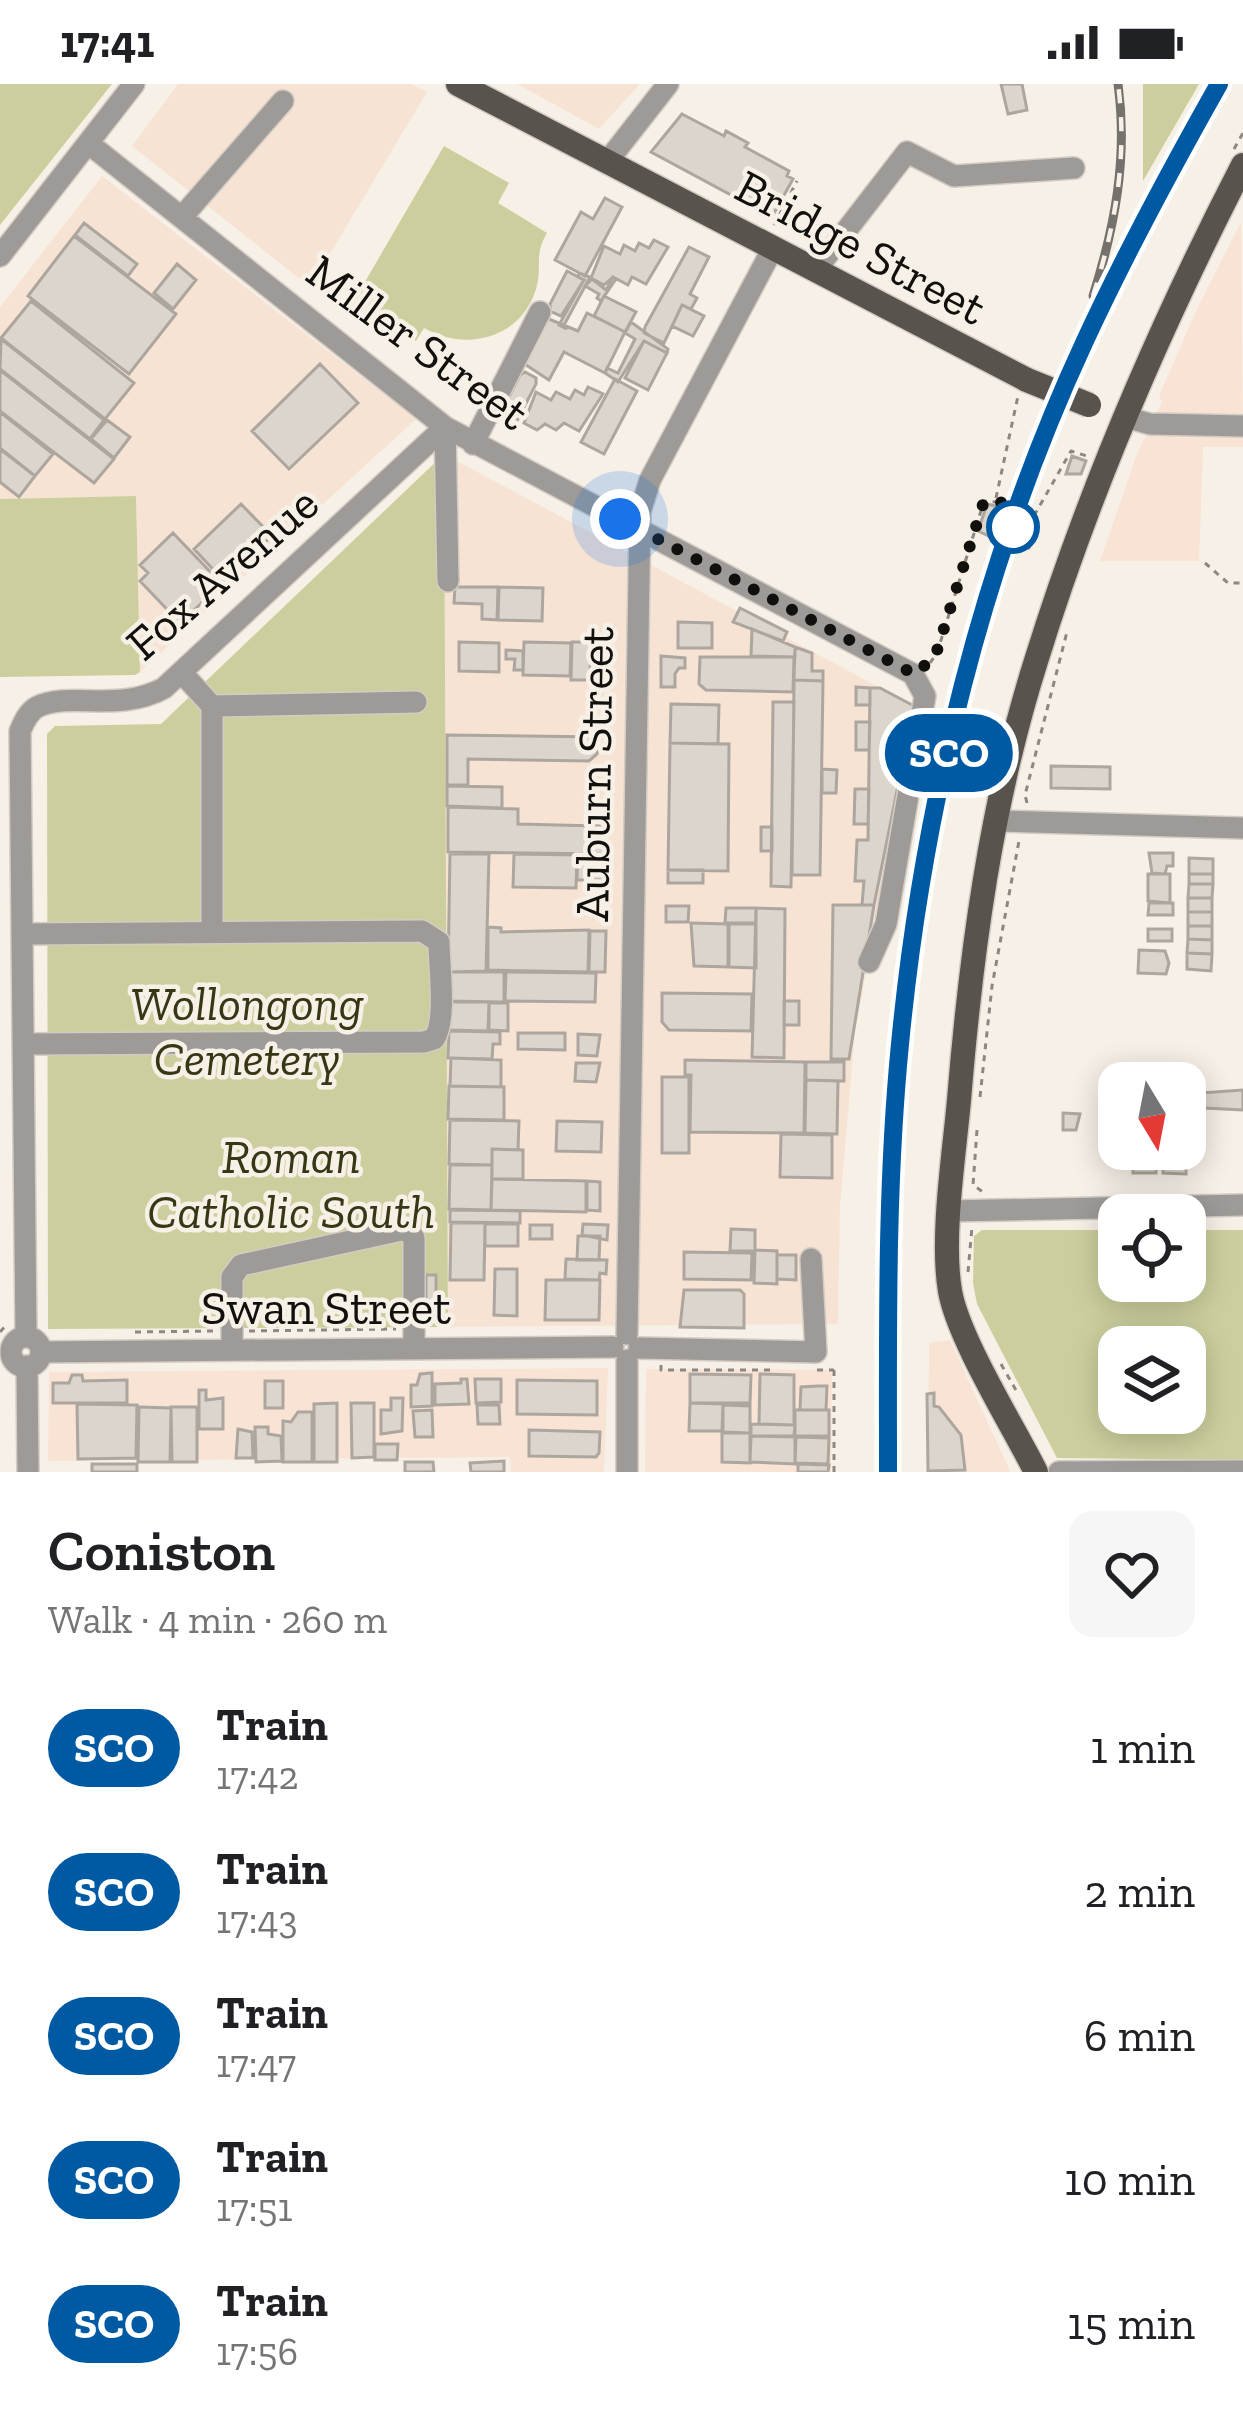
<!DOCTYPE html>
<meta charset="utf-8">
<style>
body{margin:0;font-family:"Zilla Slab",serif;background:#f6f6f6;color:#202124;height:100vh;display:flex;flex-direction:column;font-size:45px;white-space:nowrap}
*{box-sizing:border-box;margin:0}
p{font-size:39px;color:#757577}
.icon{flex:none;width:66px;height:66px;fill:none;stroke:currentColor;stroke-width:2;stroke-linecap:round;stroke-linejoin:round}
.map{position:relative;height:1388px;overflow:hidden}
.panel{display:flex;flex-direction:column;background:#fff;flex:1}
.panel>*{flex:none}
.badge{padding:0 24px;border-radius:39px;font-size:42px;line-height:78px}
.needle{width:78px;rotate:170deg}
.controls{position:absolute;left:1098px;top:978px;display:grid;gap:24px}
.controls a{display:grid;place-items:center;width:108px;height:108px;border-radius:24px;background:#fff;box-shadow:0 6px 30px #0003;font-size:60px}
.you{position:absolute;width:60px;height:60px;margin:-30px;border:9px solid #fff;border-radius:50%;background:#1a73e8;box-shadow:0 0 0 18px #1a73e833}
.map>.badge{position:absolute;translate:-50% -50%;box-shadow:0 0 0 6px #fff}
.round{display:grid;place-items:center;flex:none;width:126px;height:126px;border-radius:24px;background:#f6f6f6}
.headline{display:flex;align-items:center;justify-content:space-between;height:204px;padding:0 48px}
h1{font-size:57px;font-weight:600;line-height:90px}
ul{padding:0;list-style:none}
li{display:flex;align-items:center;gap:36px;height:144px;padding:0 48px}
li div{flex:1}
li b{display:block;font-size:45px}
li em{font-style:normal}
li .badge{min-width:132px;font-weight:700;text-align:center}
.status{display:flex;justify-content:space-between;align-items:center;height:84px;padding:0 60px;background:#fff;direction:ltr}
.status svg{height:33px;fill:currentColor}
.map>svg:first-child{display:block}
.commercial{fill:#f8e3d5}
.industrial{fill:#f7e3d4}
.green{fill:#cccf9d;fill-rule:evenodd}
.building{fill:#dcd5cc;stroke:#ada69e;stroke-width:3}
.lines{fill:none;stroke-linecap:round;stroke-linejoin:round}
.minor-casing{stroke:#d2ccc4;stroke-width:24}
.major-casing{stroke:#d2ccc4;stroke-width:27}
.path{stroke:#8c8781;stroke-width:3;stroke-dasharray:6 6;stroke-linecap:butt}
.minor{stroke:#9d9a97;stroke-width:21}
.major{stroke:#59534e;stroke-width:24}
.rail-casing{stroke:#75716c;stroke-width:9}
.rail{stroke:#f7f0e7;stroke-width:4.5;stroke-dasharray:14;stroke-linecap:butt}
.major-bridge-casing{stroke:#d2ccc4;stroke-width:27;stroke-linecap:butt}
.major-bridge{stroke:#59534e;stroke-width:24}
.line-casing{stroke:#fff;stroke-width:27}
.line{stroke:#005aa3;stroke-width:18}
.walk{stroke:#12100d;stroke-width:12;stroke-dasharray:0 21.6}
.stop-dot{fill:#fff;stroke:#005aa3;stroke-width:6}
.labels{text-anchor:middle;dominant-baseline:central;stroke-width:9;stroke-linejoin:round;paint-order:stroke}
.street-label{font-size:48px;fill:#12100d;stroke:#f7f0e7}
.park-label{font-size:48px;font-style:italic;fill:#363715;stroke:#f7f0e7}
</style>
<div class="status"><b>17:41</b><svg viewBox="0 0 49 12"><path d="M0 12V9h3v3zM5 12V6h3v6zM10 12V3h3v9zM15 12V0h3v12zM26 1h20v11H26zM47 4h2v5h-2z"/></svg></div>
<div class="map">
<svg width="1243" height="1388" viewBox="0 0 1243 1388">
<rect width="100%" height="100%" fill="#f7f0e7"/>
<path class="commercial" d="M1241,138L1243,363H1203L1199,477H1100L1137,370L1162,318L1159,312L1196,227Z
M950,1256L1010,1387V1388H928L929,1259Z
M608,1284L604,1388H511L510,1373L48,1377L49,1288Z
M646,1285L832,1286L831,1388H645Z"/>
<path class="industrial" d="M178,0H411L427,8L310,203L132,62Z
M517,0H640L599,45Z
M102,92L416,335L140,588L136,412L0,415V223Z
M444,370L914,622L855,949L840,1121L838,1240L448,1243Z"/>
<path class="green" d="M0,0H112L0,141Z
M1143,0H1199L1143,97Z
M444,62L509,99L498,119L547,149C533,173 543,181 536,205C521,255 465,268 424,244L416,257L352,220Z
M444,370L448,1243L48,1245L47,650L55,642L161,640Z
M136,412L140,588L135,591L0,593V415Z
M982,1146H1119V1197H1185V1146H1243V1376L1057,1374L977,1220L973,1199L974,1152ZM1119,1263H1185V1329H1119Z"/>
<path class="building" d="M1001,0H1022L1027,26L1008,30Z
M682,30L724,52L726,47L748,59L745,63L789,87L787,92L793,95L772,133L651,68Z
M605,114L622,123L585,192L555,176L581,128L593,135Z
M84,139L137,180L128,192L75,151Z
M74,152L176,230L129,290L28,212Z
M654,156L668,163L646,200L632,193L628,201L613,193L604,201L591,194L604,162L620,170L624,161L635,167L639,159L649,164Z
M689,163L709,173L690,210L697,214L691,225L682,221L664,259L644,249L645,243Z
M177,180L196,196L173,225L154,209Z
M567,187L584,196L561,232L550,227V220Z
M579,189L590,193L564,241L567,245L559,241L584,196L578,193Z
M613,193L616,195L601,217L597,214L599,210L585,202L592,195L606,206Z
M604,212L636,228L625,248L594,232Z
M31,217L134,299L105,335L1,254Z
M682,221L704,232L693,252L672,242Z
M587,229L625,248L605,289L564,268L549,296L523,279L544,233L578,247Z
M631,238L668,265L667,269L644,257L618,298L605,289L607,284L618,289L635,255L625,249Z
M1,255L104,336L90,355L0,285Z
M644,257L667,269L648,306L625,294Z
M320,280L358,319L289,385L252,347Z
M0,286L114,375L94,399L0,327Z
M525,288L536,294V300L517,337L501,329L520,291Z
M615,295L637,307L604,370L581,358Z
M588,303L603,310L579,347L564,339L556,346L545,340L537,346L524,339L536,308L551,316L556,308L570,315L575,306L584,311Z
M0,328L53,370L35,392L0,364Z
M107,336L130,353L114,374L91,355Z
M0,365L35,392L19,413L0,398Z
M1072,372L1086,377L1081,390H1066Z
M241,420L272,452L224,497L194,465Z
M987,420L1004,424L993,454L978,447Z
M1022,433L1037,440L1029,464L1013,461Z
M173,449L222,500L180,539L140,497L148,489L140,481Z
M455,503H498L497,536L482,535V520L454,519Z
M499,503L543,504L542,537L498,536Z
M740,524L787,548L783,557L733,538Z
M678,538L712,539V564H678Z
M752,545L795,563V573L751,572Z
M459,558L499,559V588L459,587Z
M524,558L571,559L570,592L523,591Z
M572,558H591L590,596H571Z
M795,563L812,569V587H823V597L794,596Z
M506,566L523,567V586H514L515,575H506Z
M661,572L685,574V584H679L675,590V603H661Z
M700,573H794L793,608L706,606L699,600Z
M794,596L823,597L820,791H792Z
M856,603L870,604V621H856Z
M870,604H880L914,622L874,821H862L864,797H855L857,756H868Z
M773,618H794L791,803L771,802Z
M671,620L719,621L718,660L670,659Z
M856,638H870L869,666H856Z
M447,651L598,653L597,670L589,677L468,675V701H447Z
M670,659L729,660L728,787L668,786Z
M1051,682L1110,683V705L1051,704Z
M822,685L837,686L836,709H822Z
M447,702L502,703V724L447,722Z
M855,705H869L868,740H854Z
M448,723L518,725V740L599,742L605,747V770L448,768Z
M761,743H772V767H761Z
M1149,769H1173V782H1167L1165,790L1152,789Z
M450,770H489L486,887L448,888Z
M514,770L577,771L576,804L513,803Z
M578,771H609L608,796H577Z
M1189,774L1213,775V790H1189Z
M668,786H703V799H668Z
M1148,790H1170V819L1148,817Z
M1189,790H1213V800H1189Z
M1189,800H1213L1212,814H1188Z
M1188,814H1212V828H1188Z
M1149,819H1173V831H1148Z
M833,821H874L849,975H831Z
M666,822H689L688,838H666Z
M726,824H756V839H725Z
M756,824L785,825L784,974L752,973Z
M1188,828H1212V842H1188Z
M691,839L728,840V883L694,882Z
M729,840H756V884L729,883Z
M1188,842H1212V856L1188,855Z
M488,843L501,844V848L589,846L588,888L488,886Z
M1148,845H1172V857H1148Z
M590,847H606L605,888H589Z
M1188,855L1212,856V870L1187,869Z
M1139,866L1165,867L1169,879L1166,890L1138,889Z
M1187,869L1212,870L1211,887L1187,885Z
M448,888H504V918L447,917Z
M506,888L596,889L595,918L505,917Z
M662,909L752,910L751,947L669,946L662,938Z
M784,917H799V941H784Z
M448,918H489L488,947L448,946Z
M489,919H508V947L489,946Z
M449,947L500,948V960H493L492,975L448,974Z
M518,949H565V966L518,965Z
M578,950L600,951L597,972L578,971Z
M451,974L501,976V1003L450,1002Z
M685,976L805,978L804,1049L690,1048L691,991H685Z
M806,978H844V997L806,996Z
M576,979H600L596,998L575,997Z
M662,993H689V1069H662Z
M806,996L838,997L837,1050L805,1049Z
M449,1002L504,1003V1036L448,1035Z
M1185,1002H1201V1009L1243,1006V1026L1185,1023Z
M1063,1029L1080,1030L1076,1046H1063Z
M450,1036L519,1037L518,1066L492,1065V1081L449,1080Z
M557,1037L602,1038L601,1068L556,1067Z
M781,1050L832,1051V1094L780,1093Z
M1186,1059V1090L1163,1089L1164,1065H1185Z
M492,1065L523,1066V1095H492Z
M1133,1065H1156V1089H1133Z
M450,1081H492L491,1126L449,1125Z
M492,1095L586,1097V1128L491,1126Z
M587,1097L600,1098V1127L587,1126Z
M450,1126L520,1127V1139L450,1138Z
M451,1139H485L484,1196H450Z
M485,1140H518V1162H485Z
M583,1140L608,1141L607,1156L582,1151Z
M530,1141H552V1155H530Z
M731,1145L755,1146V1167H730Z
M578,1152H600L599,1176H577Z
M755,1166L777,1167V1200L754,1199Z
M684,1168L752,1169L751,1196L684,1195Z
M777,1171H796V1196L777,1195Z
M566,1175L607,1176L606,1190L600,1189L599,1196L565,1195Z
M495,1185H517V1232L494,1231Z
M426,1191H436V1218H426Z
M546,1196H600L599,1236H545Z
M684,1206H740L744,1210V1244L680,1243Z
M432,1289V1322L411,1323V1301H417L420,1290Z
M690,1290L751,1291L750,1319H690Z
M760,1290L794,1291V1341L759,1340Z
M72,1291H82L83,1297L127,1296V1319H53V1299H69Z
M461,1295H467L469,1320L435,1321V1300L461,1299Z
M475,1295H501V1318L476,1319Z
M517,1296L597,1297V1331L517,1330Z
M265,1297H283V1324H265Z
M818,1302H827L826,1326H800L801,1303Z
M199,1306H206V1316L223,1314V1345H199Z
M934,1309V1322L939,1323L961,1351L965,1386L928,1387L927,1310Z
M391,1314H403L402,1347L381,1350V1326H391Z
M337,1319V1378H314V1320Z
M351,1319H374V1373L352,1374Z
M690,1319L723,1320L722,1347H689Z
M77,1320L137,1321L136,1374L78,1375Z
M477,1321H499L500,1340H478Z
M723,1321L750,1322V1349L723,1348Z
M139,1323L171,1324L170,1378H138Z
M171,1323H197V1378H172Z
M432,1326L433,1353H415L413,1327Z
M795,1326H829V1352H795Z
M298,1328H312V1378H283V1337L291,1338Z
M751,1340L795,1341L794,1352H751Z
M255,1343H268V1350L281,1352L282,1377L256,1378Z
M238,1345L252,1348L253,1374H236Z
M529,1346L600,1348L599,1369L596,1373L529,1372Z
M722,1349H750V1379L722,1378Z
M751,1352L795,1353V1380L750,1378Z
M796,1353L829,1354L828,1380L795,1379Z
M375,1360H398L397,1376H375Z
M504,1377V1388H471L470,1379Z
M405,1378H433L434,1388H405Z
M92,1380H137V1388H92Z
M798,1380L829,1381L828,1388H798Z"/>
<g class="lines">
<g class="minor-casing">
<path id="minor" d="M88,59L445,343L913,590L925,612L886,840L869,878
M607,78L668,0
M182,133L283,17
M0,172L134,0
M815,187L907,68L954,92L1074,84
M1125,333L1150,340L1243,342
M445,343L448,497
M473,360L540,228
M183,590L212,622V848
M212,622L416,618
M997,737L1243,744
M24,850L422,847L439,858C439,882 447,937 434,955L424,958L25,960
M951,1127L1243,1121
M627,1250L640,428L650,396L773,164
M26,1253L20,647C24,638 28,628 37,623C69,607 119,629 164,604L445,343
M11 1268a15 15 0 1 1 30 0a15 15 0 1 1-30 0Z
M639,1264L816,1268L811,1175
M232,1266V1193L241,1181L406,1145L414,1154V1264
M41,1268L613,1263
M27,1282L28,1388
M627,1388V1276
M1059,1388L1243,1387"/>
</g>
<g class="major-casing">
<path id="major" d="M458,0L1027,296
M1036,1388C1013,1342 958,1254 950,1207C941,1153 954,1072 959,1016C971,869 991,719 1036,577C1089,406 1161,240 1243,81"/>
</g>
<path class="path" d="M1234,65L1243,49
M774,141L797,97
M996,414L1018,312
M1022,425L1035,430L1071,367L1090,373
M1205,479L1228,499H1243
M930,579L937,569L984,417L1008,419
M1027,719L1025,711L1067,548
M980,1013L992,902L1019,757
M977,1046L973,1101L983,1108
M968,1188L972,1143
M249,1247L396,1245
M0,1248L7,1240
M135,1248L216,1247
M1001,1280L1017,1308
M661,1281V1286H772
M817,1286H834
M834,1286V1388"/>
<use href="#minor" class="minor"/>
<use href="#major" class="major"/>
<g class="rail-casing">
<path id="rail" d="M1093,212C1115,142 1128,74 1118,0
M888,1388C888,1245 886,1102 900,960C923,721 983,477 1084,258C1125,170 1171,85 1219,0"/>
</g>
<use href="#rail" class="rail"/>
<g class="major-bridge-casing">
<path id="major-bridge" d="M1027,296L1089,321"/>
</g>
<use href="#major-bridge" class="major-bridge"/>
</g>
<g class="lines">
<g class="line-casing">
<path id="line" d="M888,1388C888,1245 886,1102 900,960C923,721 983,477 1084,259C1125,170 1171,85 1219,0"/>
</g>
<use href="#line" class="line"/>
<path class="walk" d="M620,435L914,590L935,573L984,417L1008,419L1013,443"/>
</g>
<circle class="stop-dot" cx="1013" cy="443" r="24"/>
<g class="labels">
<g class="street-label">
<text transform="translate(861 163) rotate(28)">Bridge Street</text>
<text transform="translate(418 258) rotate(36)">Miller Street</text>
<text transform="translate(222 489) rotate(-41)">Fox Avenue</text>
<text transform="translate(594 690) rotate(-89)">Auburn Street</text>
<text x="326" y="1223">Swan Street</text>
</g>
<g class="park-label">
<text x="247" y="919">Wollongong<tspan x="247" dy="55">Cemetery</tspan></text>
<text x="291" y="1072">Roman<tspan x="291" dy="55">Catholic South</tspan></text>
</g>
</g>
</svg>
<div class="controls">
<a><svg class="needle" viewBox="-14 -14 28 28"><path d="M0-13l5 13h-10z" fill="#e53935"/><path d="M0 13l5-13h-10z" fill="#757577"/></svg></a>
<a><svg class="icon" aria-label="locate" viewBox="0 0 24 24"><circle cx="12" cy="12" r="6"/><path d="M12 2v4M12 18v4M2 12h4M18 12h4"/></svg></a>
<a><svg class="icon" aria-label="layers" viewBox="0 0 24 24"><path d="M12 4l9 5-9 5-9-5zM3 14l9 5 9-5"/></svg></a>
</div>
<div class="you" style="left:620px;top:435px"></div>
<b class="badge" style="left:949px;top:669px;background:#005aa3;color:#fff">SCO</b>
</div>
<section class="panel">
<div class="headline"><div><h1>Coniston</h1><p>Walk · 4 min · 260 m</p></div><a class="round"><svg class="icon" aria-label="heart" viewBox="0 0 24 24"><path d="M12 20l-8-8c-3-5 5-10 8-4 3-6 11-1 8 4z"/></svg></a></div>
<ul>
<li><span class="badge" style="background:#005aa3;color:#fff">SCO</span><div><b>Train</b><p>17:42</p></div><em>1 min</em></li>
<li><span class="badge" style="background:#005aa3;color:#fff">SCO</span><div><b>Train</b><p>17:43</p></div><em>2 min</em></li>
<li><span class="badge" style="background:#005aa3;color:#fff">SCO</span><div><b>Train</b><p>17:47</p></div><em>6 min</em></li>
<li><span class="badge" style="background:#005aa3;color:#fff">SCO</span><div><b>Train</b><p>17:51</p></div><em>10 min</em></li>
<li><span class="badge" style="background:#005aa3;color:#fff">SCO</span><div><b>Train</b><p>17:56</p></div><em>15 min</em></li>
</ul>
</section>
